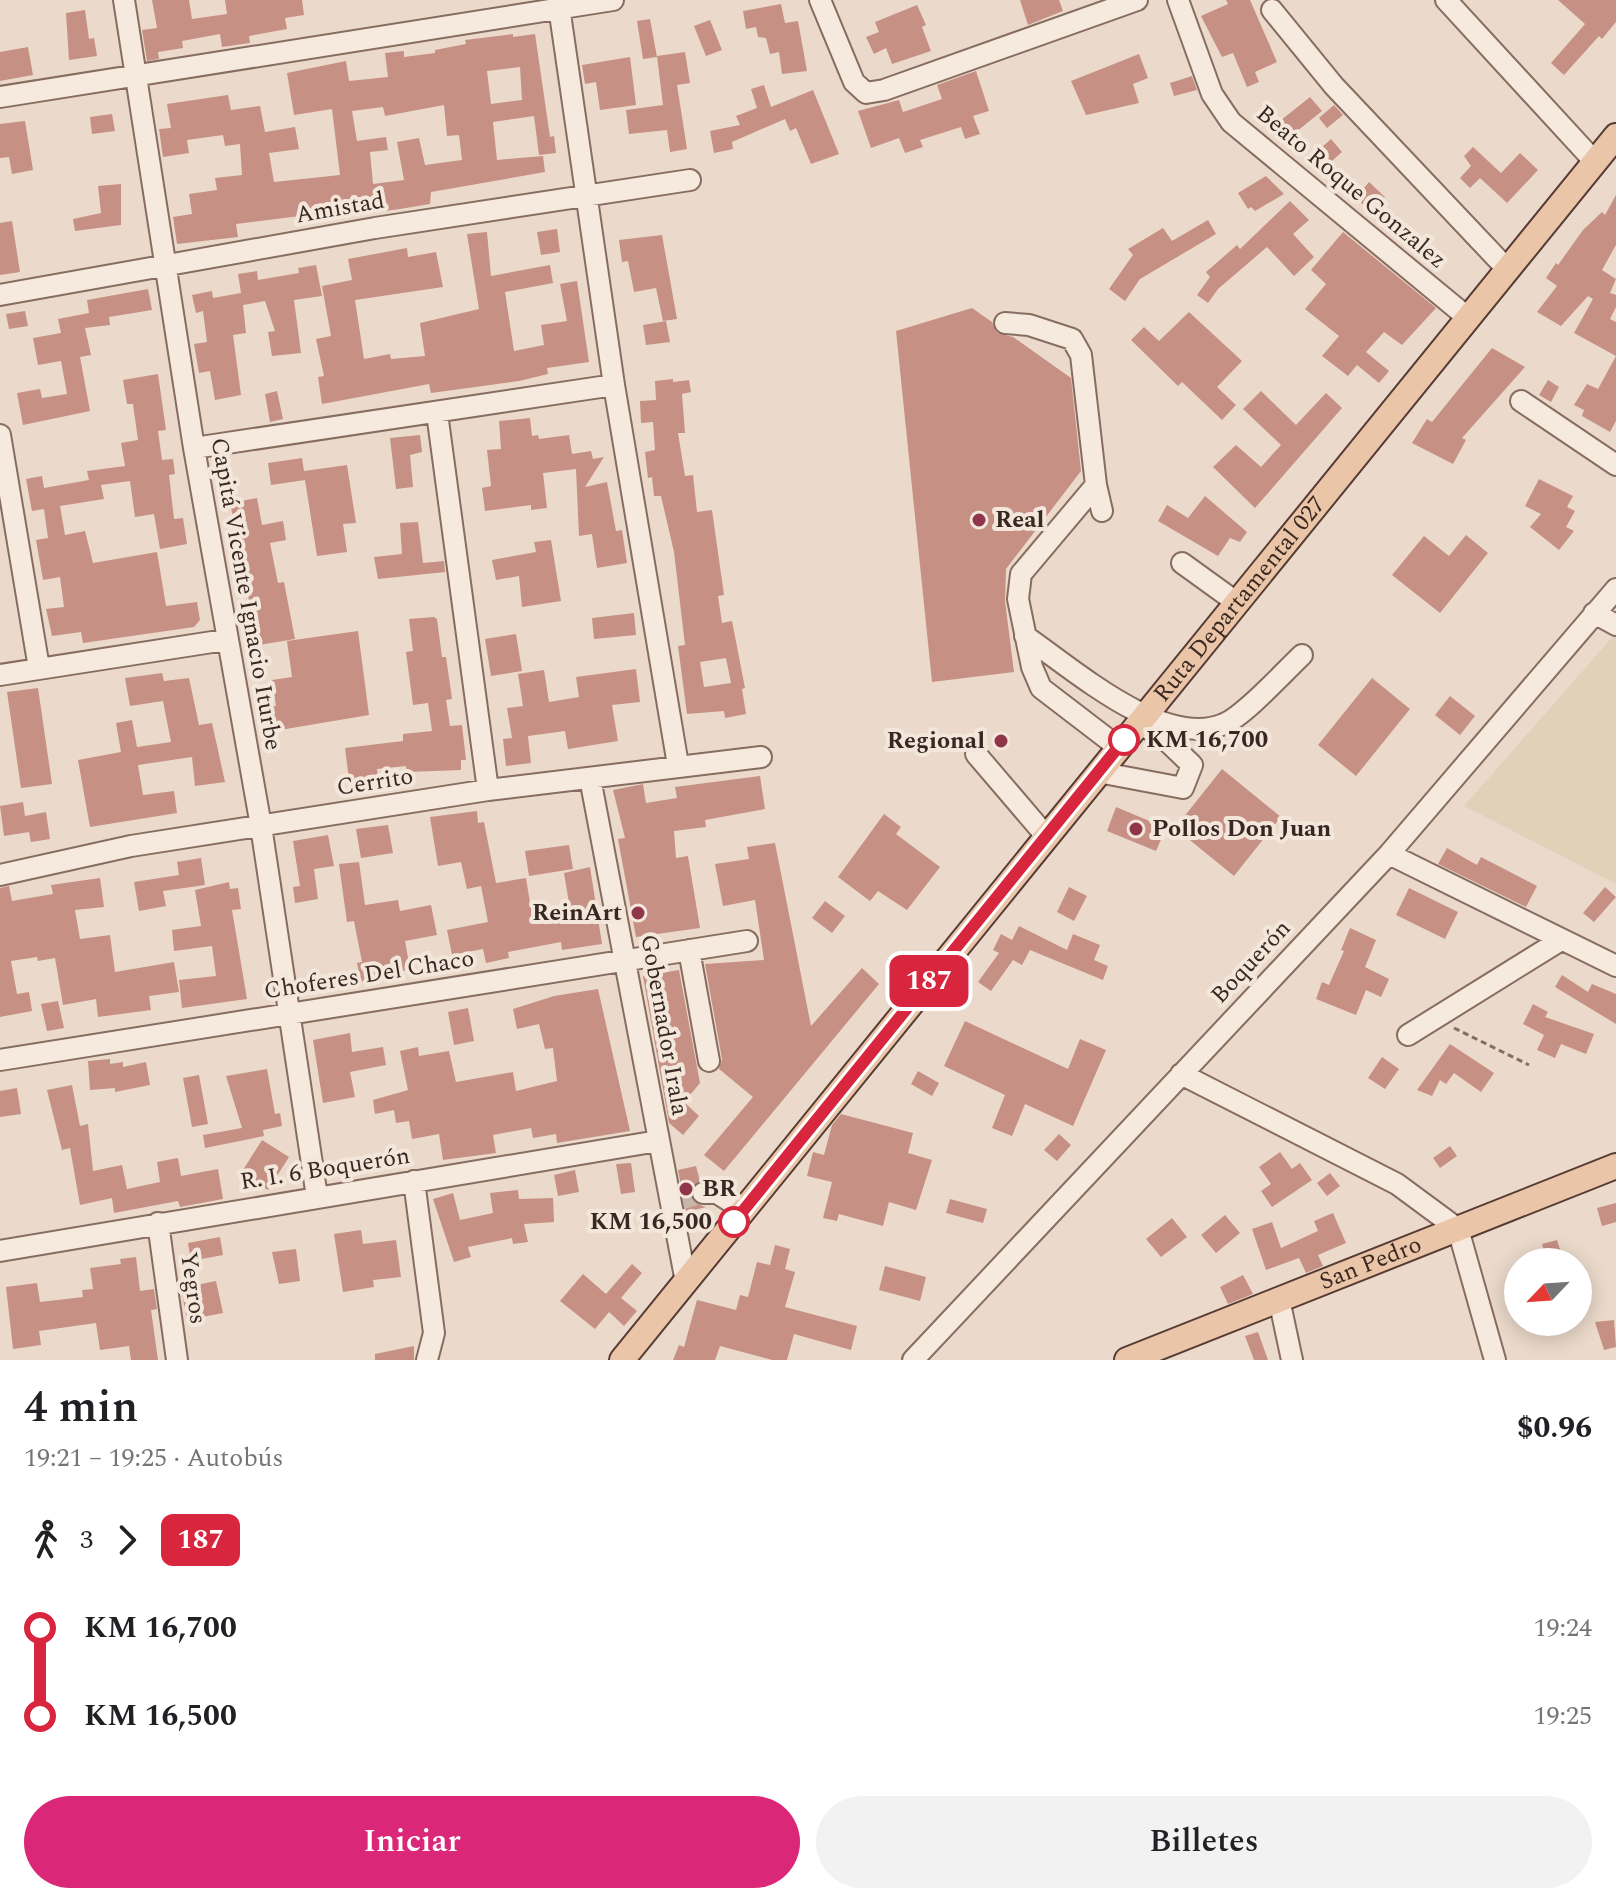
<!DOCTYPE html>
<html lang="es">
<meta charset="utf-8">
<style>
body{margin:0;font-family:Spectral,serif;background:#f2f2f2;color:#202124;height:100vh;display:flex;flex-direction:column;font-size:30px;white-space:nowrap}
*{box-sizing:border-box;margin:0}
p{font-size:26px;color:#757577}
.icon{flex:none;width:44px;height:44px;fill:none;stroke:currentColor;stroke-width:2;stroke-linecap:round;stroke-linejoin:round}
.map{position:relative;height:1360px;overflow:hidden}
.sheet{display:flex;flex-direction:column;background:#fff;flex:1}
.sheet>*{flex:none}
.badge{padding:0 16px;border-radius:12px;font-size:28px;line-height:52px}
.needle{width:52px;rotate:245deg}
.controls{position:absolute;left:1504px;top:1248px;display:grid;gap:16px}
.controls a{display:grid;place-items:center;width:88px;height:88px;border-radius:50%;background:#fff;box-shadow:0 4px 20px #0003;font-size:40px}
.map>.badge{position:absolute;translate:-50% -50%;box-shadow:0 0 0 4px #fff}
.legs{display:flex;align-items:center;gap:12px;height:88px;padding:0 24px;font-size:26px}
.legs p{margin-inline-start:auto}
.head{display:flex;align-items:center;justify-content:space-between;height:136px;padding:0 24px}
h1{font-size:44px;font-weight:600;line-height:60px}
.button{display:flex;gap:16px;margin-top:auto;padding:16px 24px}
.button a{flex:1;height:92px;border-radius:48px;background:#db2777;color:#fff;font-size:32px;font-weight:600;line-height:92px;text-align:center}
.button a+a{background:#f2f2f2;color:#202124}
ul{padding:0 24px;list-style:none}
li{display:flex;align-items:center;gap:28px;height:88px;font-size:30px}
li i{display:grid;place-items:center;width:12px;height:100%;margin:0 10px;background:currentColor}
li i::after{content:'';width:20px;height:20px;margin:-10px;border:6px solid;border-radius:50%;background:#fff}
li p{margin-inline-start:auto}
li:first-child i{background:linear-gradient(#0000 50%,currentColor 0)}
li:last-child i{background:linear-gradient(currentColor 50%,#0000 0)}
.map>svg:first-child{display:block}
.farmland{fill:#e0d1b9}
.building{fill:#c69084;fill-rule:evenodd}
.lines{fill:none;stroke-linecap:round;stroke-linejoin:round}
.minor-tunnel{stroke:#c7b6a9;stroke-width:20;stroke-dasharray:20 10;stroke-linecap:butt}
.minor-casing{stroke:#876c60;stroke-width:24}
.major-casing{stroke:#553b34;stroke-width:28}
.path{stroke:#876c60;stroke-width:3;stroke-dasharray:6 4;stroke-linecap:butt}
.minor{stroke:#f6e9dd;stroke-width:20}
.major{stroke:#eac5a7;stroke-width:24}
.line-1-casing{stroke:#fff;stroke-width:18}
.line-1{stroke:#d7263d;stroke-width:12}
.poi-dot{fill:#90364b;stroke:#f3e6da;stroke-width:3}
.stop-1-dot{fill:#fff;stroke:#d7263d;stroke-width:4}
.labels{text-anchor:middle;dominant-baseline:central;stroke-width:8;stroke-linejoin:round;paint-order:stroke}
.street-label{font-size:24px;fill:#392822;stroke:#f3e6da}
.poi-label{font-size:24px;font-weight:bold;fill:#392822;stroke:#f3e6da;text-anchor:start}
.stop-label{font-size:24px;font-weight:bold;fill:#392822;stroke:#f3e6da;text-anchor:start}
</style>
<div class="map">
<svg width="1616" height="1360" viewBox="0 0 1616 1360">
<rect width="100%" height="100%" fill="#ebdacb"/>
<path class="farmland" d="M1616,633V884L1464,806Z"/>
<path class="building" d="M152,0H189L192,19L227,14L225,0H302L304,15L285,18L287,29L249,36L250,43L222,47L220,34L182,41L183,48L158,52L159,59L147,61L142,30L157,28Z
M1020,0H1059L1063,11L1028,25Z
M1226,0H1250L1277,62L1255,72L1259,82L1247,87L1233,53L1222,57L1201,16L1228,4Z
M1558,0H1616V22L1602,39L1599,36L1564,75L1551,63L1585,24Z
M781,4L785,23L798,21L807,71L782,74L779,52L770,54L766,38L758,37L756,27L746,29L743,11Z
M917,5L926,25L922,27L931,51L892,64L886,48L874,54L866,37L879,32L875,22Z
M85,10L89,39L94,38L97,56L69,60L66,13Z
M650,19L657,57L643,59L637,21Z
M710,20L722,50L706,56L694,26Z
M513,34V37L535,34L550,137L554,136L556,153L539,155L534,116L493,122L497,160L543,156L545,172L431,192L430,204L400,209L369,213L368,200L308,209V215L236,224L238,237L177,244L173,217L192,214L189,194L217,190L215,178L242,175L240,144L225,146L223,135L187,140L189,153L163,157L159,129L171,128L167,104L228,95L231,110L260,106L265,132L295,127L299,149L269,153L274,182L340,175L332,109L294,115L287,73L346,61L349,81L388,77L385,53L404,51V57L435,53V50L466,44L465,40ZM520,67L522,100L491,104L487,71ZM444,105L447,136L459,135L462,160L425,165L419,138L397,142L404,180L373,184L370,152L388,150L386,137L357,141L352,111L383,107L385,116Z
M28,47L33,75L0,81V52Z
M685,52L690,83L677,85L687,149L670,152L667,130L629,134L626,110L663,105L657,56Z
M1139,54L1148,78L1133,84L1139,103L1086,115L1071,81Z
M630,57L636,105L600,110L596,82L585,84L582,65Z
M976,71L989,111L973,116L980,134L965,139L961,127L920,140L923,147L905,153L899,138L871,148L858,111L899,100L903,112L942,99L937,85Z
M1192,76L1197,90L1174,96L1170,83Z
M764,85L771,107L813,90L839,154L811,164L796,128L790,131L785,119L732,142L733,149L714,153L710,131L740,125L736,116L757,108L751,89Z
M1310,97L1322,111L1291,136L1280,121Z
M1334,105L1343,115L1327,128L1319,118Z
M112,114L115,131L92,134L90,117Z
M25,121L33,170L12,174L9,157L0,158V124Z
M1331,139L1342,152L1323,169L1312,156Z
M1473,147L1501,173L1520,153L1538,170L1507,203L1480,178L1470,188L1460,178L1471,166L1464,156Z
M1266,176L1284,194L1255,211L1251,207L1248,209L1238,193Z
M1369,182L1385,197L1371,212L1356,198Z
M121,184V225L75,231L73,219L101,213L98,186Z
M1616,195V245L1602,270L1616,279L1610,293L1616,295V307L1610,319L1616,322V421L1610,432L1582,416L1584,410L1574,405L1587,384L1598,389L1616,356L1574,333L1593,299L1588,296L1561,326L1537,312L1557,286L1546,278L1556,263L1558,265L1583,230L1602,212L1605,215Z
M1290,201L1309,220L1293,234L1314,257L1294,276L1267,247L1218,289L1208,303L1197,295L1210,277L1206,272L1237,245L1240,249Z
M1208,220L1216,234L1140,279L1125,301L1109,289L1133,255L1128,249L1163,228L1172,241Z
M12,221L20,272L0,275V223Z
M557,229L560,252L541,255L537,232Z
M487,232L491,276L550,265L553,283L505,292L514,351L544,345L541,325L567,321L560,284L577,281L589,362L547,368L548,374L519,381L431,393L429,384L322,404L318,377L324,376L316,339L331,336L322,286L352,280L348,259L407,248L408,257L436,252L443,287L355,300L364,359L390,354L391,359L425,356L420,323L479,309L467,234Z
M1343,232L1436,308L1402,345L1384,332L1366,352L1389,371L1379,383L1357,365L1348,376L1322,356L1339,336L1305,309L1326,284L1311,270Z
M662,235L677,319L663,321L656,288L634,292L628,261L622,262L619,240Z
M316,265L322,296L294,300L301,353L272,356L268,332L275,331L265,301L243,305L246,333L233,335L241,395L215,400L210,371L199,373L194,344L207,342L203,311L196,313L192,295L212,291L213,298L241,293L238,274L257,271L258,280L299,273L298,268Z
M148,289L152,310L109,317L110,325L85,328L91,355L80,357L90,411L23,425L17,393L40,389L42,398L67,394L61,361L38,365L33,338L61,333L58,319L89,313L87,300Z
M972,308L992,322L997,333L1013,337L1071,378L1081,471L1006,569L1005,601L1014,672L932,682L896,331Z
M25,311L28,326L9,329L6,314Z
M1189,312L1242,361L1217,387L1236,405L1222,420L1182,382L1178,386L1131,340L1144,327L1159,341Z
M666,321L670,342L646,345L643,325Z
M1492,348L1525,367L1462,438L1466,440L1453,464L1412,443L1427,419L1432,422Z
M158,374L166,430L158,431L162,460L173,459L175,474L169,475L174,519L183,518L187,544L160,549L154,514L135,517L130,481L101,485L104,499L60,506L65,535L85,531L93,563L157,552L166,606L197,602L200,620L194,627L83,643L81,632L52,636L46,609L64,607L60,577L43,580L36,540L48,538L44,509L32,511L26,479L42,476L44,488L89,480L87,471L125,466L121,443L138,440L133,404H127L123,380Z
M673,379V382L689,380L691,392L682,394L685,433H678L685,476L693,475L697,512L712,510L724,595L718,596L722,623L732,621L745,688L742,689L746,714L725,718L724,711L687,714L678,646L685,645L674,552L661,496H654L652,477L648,478L645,452L655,450L653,422L641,423L640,401L656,400L655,381ZM726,658L731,683L704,687L700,662Z
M1548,380L1559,387L1551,402L1539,395Z
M277,391L283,419L270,422L265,394Z
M1261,391L1296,425L1326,393L1342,408L1255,508L1213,467L1236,445L1261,467L1281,445L1243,409Z
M530,418L532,436L538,435L539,439L569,435L572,454L591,451L593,459L604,457L585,487L607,482L616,531L622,530L627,563L597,568L592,534L579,536L576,469L543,473L547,508L531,510V505L485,511L482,488L491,486L487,450L501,449L499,421Z
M420,435L422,452L410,455L413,487L396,489L390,438Z
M302,458L304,471L347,465L356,523L343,524L347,552L317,556L305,480L271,485L268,463Z
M1539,479L1573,496L1567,507L1575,511L1566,527L1574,531L1559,550L1530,527L1541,514L1525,506Z
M1205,496L1247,532L1240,542L1230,538L1218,556L1158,521L1167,505L1188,518Z
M257,498L262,525L283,521L286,540L270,543L278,583L284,582L295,639L247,647L243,624L250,622L248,588L230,503Z
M418,522L423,563L444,561L445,572L378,579L374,557L402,554L400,523Z
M1466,535L1488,553L1440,613L1392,575L1424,536L1449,556Z
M551,540L561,601L522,607L519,576L496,580L492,560L536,552L534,542Z
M634,613L636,635L594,639L592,618Z
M434,617L437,619L442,657H446L452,699L446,700L450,726L462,725L466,760H461V770L407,772L406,766L377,769L379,784L350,787L345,748L403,741V734L432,731L428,703L413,705L406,652L413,651L409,619Z
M358,631L369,715L268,732L264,707L276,706L272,680L292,677L287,641Z
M516,634L522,671L491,676L485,639Z
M636,669L640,702L612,705L618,741L568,749L565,731L528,736L531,763L506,766L503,739L512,738L507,708L523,706L518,674L544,670L549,702L579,697L576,677Z
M162,673L164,681L189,678L199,725L212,723L225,782L195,786L192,757L138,765L143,795L174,791L177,813L90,827L78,760L121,752L116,723L132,720L137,747L171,742L163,701L130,706L125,678Z
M1372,678L1410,709L1356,776L1318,745Z
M38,688L52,784L21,788L7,692Z
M1450,696L1475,716L1460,735L1435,715Z
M1222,769L1281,817L1234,876L1175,828Z
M760,776L765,809L705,820L706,827L674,831L676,858L688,856L700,928L636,937L618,839L625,838L613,790L643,784L646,803L677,798L675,787Z
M23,802L25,816L46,812L50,839L31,842L29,832L4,836L0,806Z
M1116,807L1166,828L1156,851L1107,831Z
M477,811L478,823L484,822L496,883L526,878L532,915L570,909L564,873L590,867L602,944L562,950L561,942L508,952L509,958L486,963L483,949L452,955L447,930L488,922L481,886L467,889L461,862L438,866L430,817Z
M884,814L901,827L896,834L940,867L907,910L878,891L870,901L838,877Z
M388,825L393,853L361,858L356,829Z
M328,835L334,866L314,869L318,899L295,903L293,887L300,886L293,841Z
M775,843L811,1026L862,968L879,984L724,1171L704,1155L753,1097L719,1069L722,1059L705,964L764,960L755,900L723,906L715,864L749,859L747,847Z
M569,845L573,869L529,876L525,851Z
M1447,848L1477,865L1481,857L1537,886L1526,907L1438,864Z
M201,858L205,885L163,891L166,906L139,911L134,882L179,875L177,862Z
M359,862L365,905L398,900L400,911L431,905L437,935L405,941L410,969L361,982L357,963L362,962L354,921L347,922L339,864Z
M100,878L104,907L75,910L80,939L110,935L115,972L174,962L179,992L149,996L151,1010L98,1017L96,999L63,1005L55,958L38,961L37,957L11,961L17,994L29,992L32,1011L0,1017V888L9,886L12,901L53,894L51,885Z
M229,882L230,889L238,888L241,909L232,910L247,999L182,1008L179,980L216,976L212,946L174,951L172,930L201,926L195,890Z
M1069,887L1087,896L1074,921L1057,912Z
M1605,887L1616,897L1594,922L1583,913Z
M1409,888L1458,912L1445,939L1396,915Z
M825,901L845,916L832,933L812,918Z
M1019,926L1067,950L1073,934L1100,945L1094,960L1108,966L1103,980L1030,950L1022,965L1013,960L991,991L978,982L999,953L993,950L1001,934L1012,940Z
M1350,928L1376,940L1365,967L1389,979L1381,997L1366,990L1356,1015L1316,999L1322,982L1329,985L1344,951L1341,950Z
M679,970L700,1083L684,1102L699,1116L683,1135L669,1123L643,976Z
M1562,975L1588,992L1592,984L1616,994V1024L1555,987Z
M598,989L630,1131L557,1143L556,1134L533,1138L531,1128L493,1135L496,1153L443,1160L439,1134L412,1139L409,1121L396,1123L394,1110L375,1114L373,1100L408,1090L400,1051L418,1047L419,1056L449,1051L456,1082L513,1072L516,1091L557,1081L553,1048L545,1049L539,1024L517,1029L513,1009L554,996Z
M58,1001L64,1028L47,1031L41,1004Z
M1533,1004L1548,1012L1545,1017L1594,1034L1586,1054L1561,1044L1555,1058L1537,1050L1544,1035L1523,1024Z
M468,1008L474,1041L454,1045L448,1012Z
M965,1021L1068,1069L1080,1039L1106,1050L1073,1126L1025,1104L1012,1136L992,1128L1005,1095L944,1066Z
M350,1033L352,1052L383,1047L386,1065L350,1072L355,1097L323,1103L313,1040Z
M1450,1044L1494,1073L1481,1092L1454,1073L1446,1084L1440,1080L1432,1096L1417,1090Z
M1382,1057L1399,1069L1385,1089L1368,1078Z
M110,1059V1064L123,1062V1067L146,1062L150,1085L115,1092V1088L90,1090L88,1061Z
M267,1069L275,1114L280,1113L282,1126L263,1130L264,1136L205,1148L203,1135L242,1128L226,1076Z
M918,1071L939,1083L932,1096L911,1084Z
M199,1075L208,1124L192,1127L183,1078Z
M72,1085L80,1126L88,1124L93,1171L122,1165L127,1189L160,1182L157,1162L178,1158L181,1176L218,1169L223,1199L180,1207L178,1201L114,1213L112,1198L80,1205L70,1148L62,1150L47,1090Z
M17,1088L21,1114L0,1117V1091Z
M841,1114L913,1133L908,1153L932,1160L916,1210L889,1202L883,1226L839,1214L837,1221L823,1218L832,1182L807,1176L813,1152L824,1155L832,1125Z
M1059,1134L1071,1145L1057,1161L1044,1150Z
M262,1140L289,1157L268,1190L241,1173Z
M1450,1146L1457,1156L1440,1168L1433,1158Z
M1280,1152L1292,1169L1300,1163L1312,1180L1272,1207L1261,1191L1271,1184L1259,1167Z
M631,1163L635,1192L621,1194L616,1164Z
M696,1166L700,1181L692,1186L690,1194L696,1204L706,1207L686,1212L678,1170Z
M575,1170L579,1192L558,1196L554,1175Z
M1330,1173L1340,1186L1327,1196L1317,1183Z
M518,1190L519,1199L553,1198L554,1222L524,1224L528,1242L513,1244L512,1238L468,1247L471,1257L454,1262L433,1199L453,1193L460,1220L493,1213L490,1193Z
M950,1199L987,1209L983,1223L946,1213Z
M1616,1203V1222L1602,1226L1597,1208Z
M1333,1213L1346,1243L1318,1255L1323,1266L1306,1273L1299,1258L1266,1270L1252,1229L1272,1222L1281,1248L1318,1231L1314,1221Z
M1225,1215L1240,1233L1216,1253L1201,1235Z
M1172,1218L1187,1237L1161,1257L1146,1239Z
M361,1230L363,1244L396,1240L401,1277L373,1280L374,1287L343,1292L334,1234Z
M220,1237L223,1255L191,1261L188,1243Z
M1557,1240L1564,1262H1547L1542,1244Z
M775,1245L790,1249L785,1269L795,1272L785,1307L857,1326L851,1350L794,1334L787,1360H772L720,1346L715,1360H673L679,1345L684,1347L697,1300L736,1310L740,1295L748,1297L757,1262L770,1265Z
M296,1249L300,1281L279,1284L272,1252Z
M136,1257L140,1291L154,1289L157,1309L151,1310L158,1360H131L129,1346L100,1350L96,1323L39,1331L41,1345L13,1349L6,1287L37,1283L40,1302L83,1297L82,1290L93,1289L90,1268L121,1264L120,1259Z
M632,1264L642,1273L621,1298L637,1311L624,1326L609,1312L595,1329L560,1301L583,1274L606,1294Z
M885,1266L926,1277L920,1301L879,1290Z
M1243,1275L1253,1294L1228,1304L1220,1287Z
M216,1281L223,1313L187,1320L181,1288Z
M1614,1320L1616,1347L1604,1350L1595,1322Z
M1258,1332L1268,1360H1254L1245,1336Z
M414,1346V1360H375V1354Z"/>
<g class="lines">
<path class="minor-tunnel" d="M680,1200L703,1193"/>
<g class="minor-casing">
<path id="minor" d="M124,0L194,448L261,826L317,1197
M558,0L614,385L678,765
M820,0L854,82L866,93L884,90L1137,0
M1178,0L1212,94L1231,122L1467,317
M1446,0L1595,162
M1272,10L1334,86L1507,269
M0,97L613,0
M0,295L375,228L690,180
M1005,323L1029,325L1072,339L1081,355L1096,485L1102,511
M1521,401L1616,465
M437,413L488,790
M0,435L39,668
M194,448L614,385
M1096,485L1021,574L1018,599L1032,667L1041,688L1118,747
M1182,563L1236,602
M1594,613L1616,625
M1025,636C1072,668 1164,750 1224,724C1244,716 1284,672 1302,655
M0,675L225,640
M976,754L1046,836
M1098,772L1183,788L1192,765L1167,741L1138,722
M590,778L686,1282
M1389,854L1616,966
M0,875L131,846L488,790L761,757
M689,950L709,1061
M1408,1035L1561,940
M0,1060L747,941
M1181,1074L1397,1184L1458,1229L1495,1360
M414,1181L434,1333L427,1360
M703,1193H717L744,1210
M158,1223L177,1360
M0,1251L658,1141
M1279,1299L1292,1360
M913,1360L1389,854L1616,589"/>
</g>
<g class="major-casing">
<g id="major">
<path id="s1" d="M622,1360L1616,136"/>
<path id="s2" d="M1127,1360L1616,1166"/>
</g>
</g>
<path class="path" d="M1454,1028L1529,1065"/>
<use href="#minor" class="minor"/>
<use href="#major" class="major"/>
</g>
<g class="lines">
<g class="line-1-casing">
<path id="line-1" d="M734,1222L1124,740"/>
</g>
<use href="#line-1" class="line-1"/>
</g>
<g class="poi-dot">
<circle cx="979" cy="520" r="8"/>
<circle cx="1001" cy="741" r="8"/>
<circle cx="1136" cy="829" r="8"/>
<circle cx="638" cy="913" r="8"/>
<circle cx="686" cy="1189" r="8"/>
</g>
<g class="stop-1-dot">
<circle cx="1124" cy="740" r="14"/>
<circle cx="734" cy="1222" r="14"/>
</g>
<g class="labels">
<g class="street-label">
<text transform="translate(1351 187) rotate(40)">Beato Roque Gonzalez</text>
<text transform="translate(340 208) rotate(-10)">Amistad</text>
<text transform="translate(246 594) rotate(80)">Capitá Vicente Ignacio Iturbe</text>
<text stroke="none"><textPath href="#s1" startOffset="980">Ruta Departamental 027</textPath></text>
<text transform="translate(375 782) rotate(-9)">Cerrito</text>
<text transform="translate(1251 962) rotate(-47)">Boquerón</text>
<text transform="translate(369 975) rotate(-9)">Choferes Del Chaco</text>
<text transform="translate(664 1025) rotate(80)">Gobernador Irala</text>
<text transform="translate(325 1169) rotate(-9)">R. I. 6 Boquerón</text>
<text stroke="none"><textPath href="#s2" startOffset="262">San Pedro</textPath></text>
<text transform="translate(193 1288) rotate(82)">Yegros</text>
</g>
<g class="poi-label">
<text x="995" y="520">Real</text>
<text x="985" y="741" text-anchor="end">Regional</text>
<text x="1152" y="829">Pollos Don Juan</text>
<text x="622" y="913" text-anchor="end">ReinArt</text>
<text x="702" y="1189">BR</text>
</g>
<g class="stop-label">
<text x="1146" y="740">KM 16,700</text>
<text x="712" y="1222" text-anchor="end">KM 16,500</text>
</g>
</g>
</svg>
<div class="controls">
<a><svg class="needle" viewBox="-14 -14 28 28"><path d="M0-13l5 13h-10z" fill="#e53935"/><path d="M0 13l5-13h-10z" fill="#757577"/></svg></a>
</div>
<b class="badge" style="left:929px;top:981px;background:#d7263d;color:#fff">187</b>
</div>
<section class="sheet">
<div class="head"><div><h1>4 min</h1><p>19:21 – 19:25 · Autobús</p></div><b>$0.96</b></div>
<div class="legs"><svg class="icon" aria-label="walk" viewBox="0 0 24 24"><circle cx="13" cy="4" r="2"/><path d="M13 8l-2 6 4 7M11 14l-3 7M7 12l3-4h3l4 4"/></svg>3<svg class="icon" aria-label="forward" viewBox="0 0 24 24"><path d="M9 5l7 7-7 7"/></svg><b class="badge" style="background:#d7263d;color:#fff">187</b></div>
<ul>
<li><i style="color:#d7263d"></i><b>KM 16,700</b><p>19:24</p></li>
<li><i style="color:#d7263d"></i><b>KM 16,500</b><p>19:25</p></li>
</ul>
<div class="button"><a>Iniciar</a><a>Billetes</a></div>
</section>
